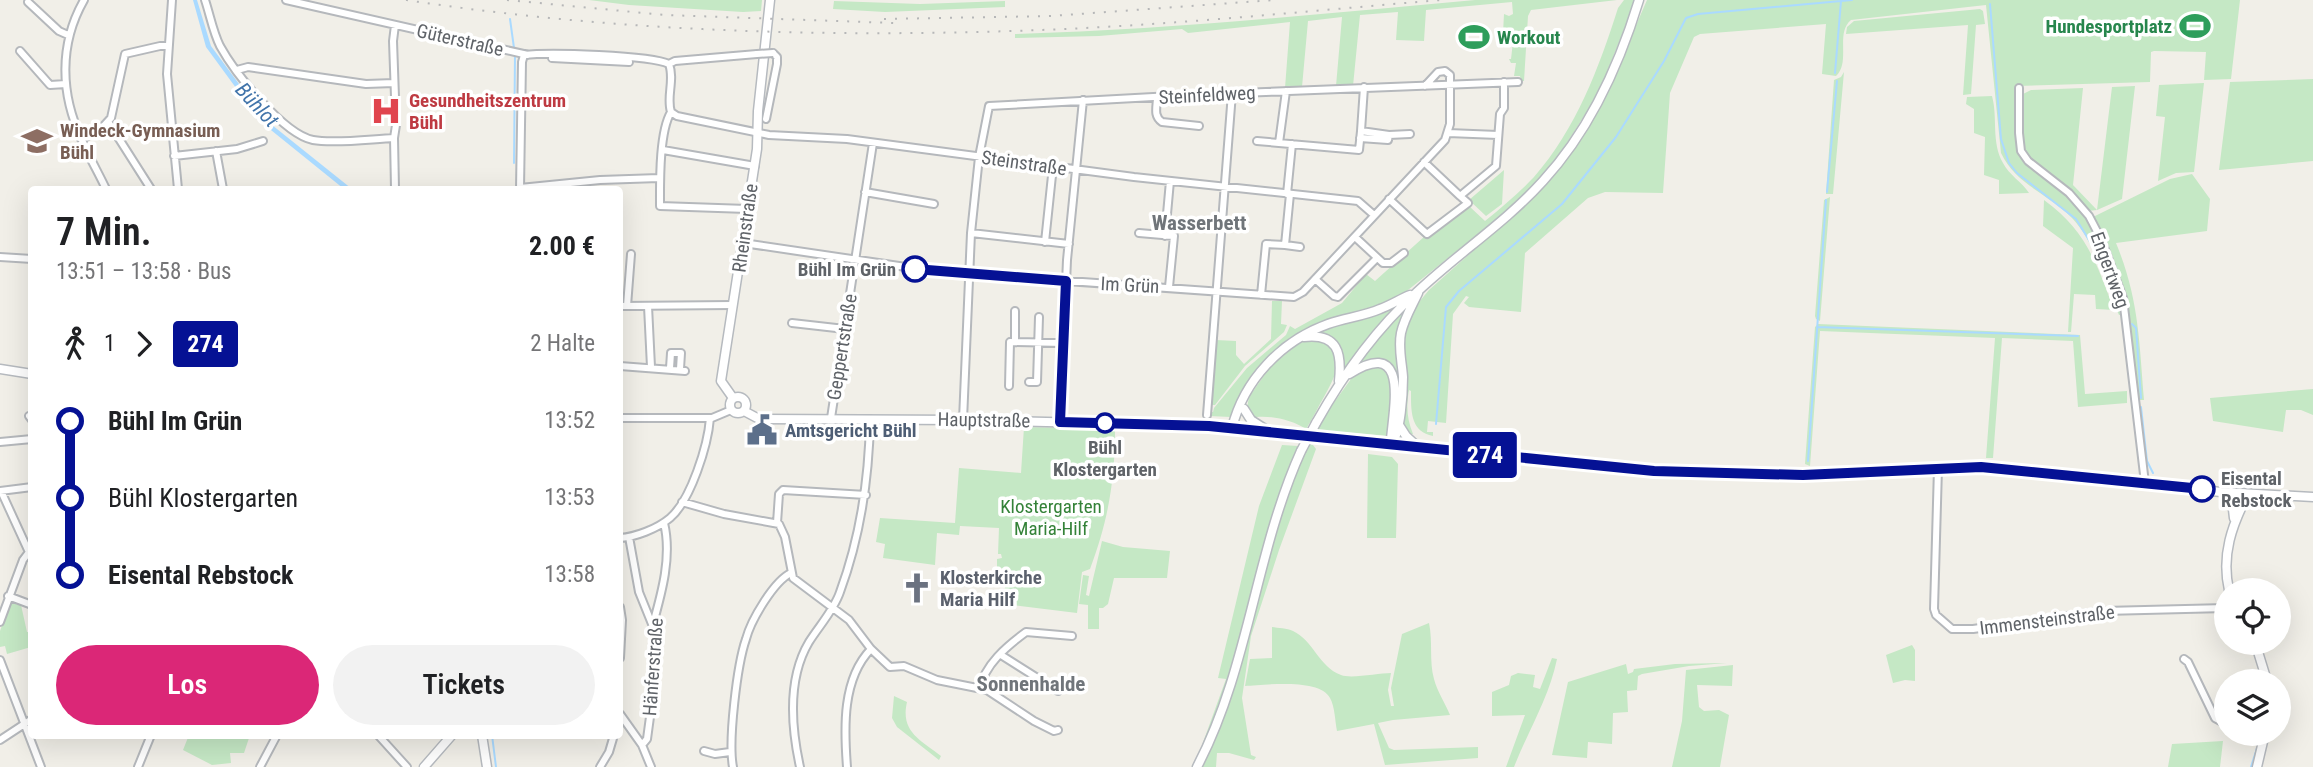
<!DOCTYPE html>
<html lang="de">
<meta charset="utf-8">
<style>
body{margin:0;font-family:"Roboto Condensed",sans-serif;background:#f2f2f2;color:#202124;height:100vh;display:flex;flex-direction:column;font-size:26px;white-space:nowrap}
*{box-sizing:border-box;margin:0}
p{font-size:23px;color:#757577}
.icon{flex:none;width:38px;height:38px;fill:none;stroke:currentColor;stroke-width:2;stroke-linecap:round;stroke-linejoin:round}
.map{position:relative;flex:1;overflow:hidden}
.drawer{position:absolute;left:28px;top:186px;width:595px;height:553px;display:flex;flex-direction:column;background:#fff;border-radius:7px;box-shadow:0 7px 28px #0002}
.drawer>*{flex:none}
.badge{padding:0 14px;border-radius:5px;font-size:24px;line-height:46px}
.buttons{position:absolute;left:2214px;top:578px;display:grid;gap:14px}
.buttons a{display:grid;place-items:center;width:77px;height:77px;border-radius:50%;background:#fff;box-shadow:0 7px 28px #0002;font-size:35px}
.map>.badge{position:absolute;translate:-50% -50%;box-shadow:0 0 0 4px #fff}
.legs{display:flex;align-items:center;gap:10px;height:77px;padding:0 28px;font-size:23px}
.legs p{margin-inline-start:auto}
.headline{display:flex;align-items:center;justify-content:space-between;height:119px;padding:0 28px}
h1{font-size:38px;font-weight:600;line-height:52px}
.primary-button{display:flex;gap:14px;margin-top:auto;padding:14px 28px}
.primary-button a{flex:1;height:80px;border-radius:42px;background:#db2777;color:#fff;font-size:28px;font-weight:600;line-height:80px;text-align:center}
.primary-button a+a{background:#f2f2f2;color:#202124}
ul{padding:0 28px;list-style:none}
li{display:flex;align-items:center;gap:24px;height:77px;font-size:26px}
li i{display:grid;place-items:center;width:10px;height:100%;margin:0 9px;background:currentColor}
li i::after{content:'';width:18px;height:18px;margin:-9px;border:5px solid;border-radius:50%;background:#fff}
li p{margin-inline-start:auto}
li:first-child i{background:linear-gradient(#0000 50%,currentColor 0)}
li:last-child i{background:linear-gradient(currentColor 50%,#0000 0)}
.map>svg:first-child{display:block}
.green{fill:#c5e8c5}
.water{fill:#aadaff}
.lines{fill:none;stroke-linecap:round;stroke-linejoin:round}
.stream{stroke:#aadaff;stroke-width:2}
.street-casing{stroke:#b5b8bc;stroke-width:10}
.secondary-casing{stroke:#b6babf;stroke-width:11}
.street{stroke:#fff;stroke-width:6}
.secondary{stroke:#fff;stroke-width:8}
.rail{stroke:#b6b7b8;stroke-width:2;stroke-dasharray:2 9;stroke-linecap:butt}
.street-bridge-casing{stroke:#b5b8bc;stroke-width:10;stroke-linecap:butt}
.secondary-bridge-casing{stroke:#b6babf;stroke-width:11;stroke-linecap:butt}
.street-bridge{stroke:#fff;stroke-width:6}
.secondary-bridge{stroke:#fff;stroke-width:8}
.line-1-casing{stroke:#fff;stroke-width:16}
.line-1{stroke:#051194;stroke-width:10}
.stop-1-dot{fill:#fff;stroke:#051194;stroke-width:3.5}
.labels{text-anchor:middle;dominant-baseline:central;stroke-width:7;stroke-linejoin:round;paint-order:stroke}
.leisure-label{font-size:19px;font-weight:bold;fill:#27864d;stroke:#fff;text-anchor:end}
.street-label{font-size:19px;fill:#5f6368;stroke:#fff}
.health-label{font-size:19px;font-weight:bold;fill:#be3a42;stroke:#fff;text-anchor:start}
.education-label{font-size:19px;font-weight:bold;fill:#785e54;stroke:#fff;text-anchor:start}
.stop-label{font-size:19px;font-weight:bold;fill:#5f6368;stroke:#fff;text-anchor:end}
.service-label{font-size:19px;font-weight:bold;fill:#4e5e75;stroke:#fff;text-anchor:start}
.park-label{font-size:19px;fill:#348238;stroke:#fff}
.worship-label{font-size:19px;font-weight:bold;fill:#5b616d;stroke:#fff;text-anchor:start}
.water-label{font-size:21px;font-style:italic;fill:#4174aa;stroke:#fff}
.neighbourhood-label{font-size:21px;font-weight:bold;fill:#70757a;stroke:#fff}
</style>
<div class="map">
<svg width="2313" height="767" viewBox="0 0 2313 767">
<rect width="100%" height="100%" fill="#f1efe8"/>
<path class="green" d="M589,0H762L761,11L743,12L629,5Z
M1475,0H1617L1531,10L1528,16L1524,81H1521L1520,76H1514L1516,63H1511L1509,59H1511L1513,42L1502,41L1498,35L1503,33L1504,14L1509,16L1513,14L1512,2L1426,10L1424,41L1396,40L1398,12L1360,15L1353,86H1336L1342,17L1308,21L1302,87L1285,88L1290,22L1188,33L1182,29L1099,36L1015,38V34C1168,30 1318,14 1475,0Z
M1624,0H1636L1599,92L1557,159L1517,203L1398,298L1384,305L1324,323L1273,354L1251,377L1231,417L1209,416L1210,412H1213L1214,408L1247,368L1286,335L1290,326L1295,329L1342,303L1366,274L1375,281L1425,236L1469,206L1485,221C1502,207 1519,193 1534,177C1576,129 1599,68 1618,8Z
M1647,0H2240L2231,79L2204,80L2206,52L2154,51L2151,52L2150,82L2017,86V137L2026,162L2074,199L2081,208L2099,238L2125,314L2119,315C2105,283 2097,245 2072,218C2049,194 2016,185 2001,153L1986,5L1851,20C1835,33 1851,62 1836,76L1822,74L1826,24L1700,34L1694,37L1670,93L1663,193L1605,192L1588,198L1525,253L1521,312L1469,307L1464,303L1469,297L1466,296L1453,314L1446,423L1428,421L1427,432H1433V436C1410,432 1411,410 1411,391L1409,390C1406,407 1407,419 1413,434L1406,435L1403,428V334L1414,308L1429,290L1520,209L1607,92Z
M834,1L920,4L1005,1V7L885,12L833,9Z
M1980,9L1983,11L1985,24L1976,25L1971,94L1963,95L1968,25L1846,34L1847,27L1854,21Z
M1844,72L1833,194H1826L1834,80L1841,77Z
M2313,79V161L2219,170L2230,82Z
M2204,83L2194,172L2176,173L2158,181L2165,117L2156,116L2159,85Z
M2135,86L2122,199L2097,210L2088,211L2035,166L2025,153L2021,140L2023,94L2031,90L2083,88L2073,185L2097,210L2112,87Z
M1992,96C1998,118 1991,142 2003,163C2009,175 2022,182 2029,193L1999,194V180L1984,175L1985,137L1974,133V109L1966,104L1967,97Z
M1504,170L1502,204L1486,216L1469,200Z
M2192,174L2210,199L2207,231L2116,243C2139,299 2139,340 2144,400H2140L2138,398L2126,300L2093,217L2170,179Z
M1830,197L1820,321L1816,319L1815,316L1824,200Z
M2044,200C2086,230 2097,264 2114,310L2096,309L2095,295L2074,294L2071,332H2068L2073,248L2043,226Z
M1272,301H1282L1281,324L1287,325L1284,332L1245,366L1215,405H1210L1216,340L1236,341V355L1244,364L1271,339Z
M1403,301L1342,373V354L1314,334Z
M1410,303L1404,317L1399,377L1370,361L1356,367L1378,337Z
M1818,324L2080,335L2085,394L2127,391V403L2078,407L2073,341L2002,338L1993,458H1986L1995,338L1820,331L1810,466L1805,464L1815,327Z
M1318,339C1347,353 1337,373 1325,395C1318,407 1313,418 1306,429C1292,420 1268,414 1251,418L1247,408L1249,397L1270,367L1299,343Z
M1378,366L1389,372L1393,383L1387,436L1317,430L1319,423L1354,375L1360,370Z
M2313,389V415L2301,410H2286L2283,432L2213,421L2210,398Z
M1024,427L1115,429C1115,481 1108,521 1090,569L1082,572L1077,613L1004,604L1006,569L997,568V559L1002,558L1001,554H998L999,528L960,526L959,535L937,533L935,565L883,558L885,544L876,542L880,518L955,523L959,468L1021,473Z
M1309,444L1313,445L1316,449L1279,550L1251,636L1242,698L1251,755L1256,757L1254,760L1229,753H1217L1216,767H1200C1241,689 1252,601 1279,518C1286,493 1298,467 1309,444Z
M1282,445L1298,446L1297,451C1263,527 1251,610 1226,689C1220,705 1212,737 1201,748L1226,679L1218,678L1259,506Z
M1368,454L1392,457L1398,464L1396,538H1367Z
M1577,457L1659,464L1809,469L1984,460L2141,477L2139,479L1998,463L1916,466L1865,470L1756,472L1575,461Z
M1102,541L1123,547L1170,551L1167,578H1114L1108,604L1103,608H1099V629H1088V605L1079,604L1083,575L1089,576L1086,595L1089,596Z
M10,603L21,605L27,632H31V647L7,654L5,646L0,647V631Z
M1429,623C1433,642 1429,661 1434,679C1437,691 1445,703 1450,715L1393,720L1378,723L1389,748L1394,750L1478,747V758L1385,765L1374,724L1337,731C1335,721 1335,707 1330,698C1320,678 1264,685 1245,686L1250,659L1272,658V627C1278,628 1287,628 1293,631C1313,640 1319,667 1341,675C1351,679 1379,673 1391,673L1388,690L1391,706H1394L1391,688L1402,634Z
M1912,645L1915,650V681L1905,680L1893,683L1886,655Z
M1552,658L1557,659C1549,698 1528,731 1514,767H1506L1525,715L1492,716V692L1509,685L1511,676L1518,673L1535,675L1533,687L1540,689Z
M1727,663L1689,666L1642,674L1638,676L1637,690L1627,691L1628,712L1613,713L1612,744L1588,742L1587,758L1552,755L1568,682L1626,664L1628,674L1633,672L1634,669L1675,664Z
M1733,665L1732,686L1697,685L1699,707L1704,711L1719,710L1729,715L1720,767H1672L1682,721L1686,670Z
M894,696L907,702C900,732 921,740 941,756L939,760L897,727L892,718Z
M189,735H250L244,753H230L231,763L212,765L183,750Z
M2223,741L2220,767H2168L2172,744Z"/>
<path class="water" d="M193,0H197L211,46L259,111L272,125L352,189H344L261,122L206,47Z"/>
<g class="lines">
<path class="stream" d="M1990,4L2001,139L2009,163L2017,173L2076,219L2099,256L2122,313
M510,19L514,48
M1835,73L1841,1
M514,163L515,54
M1827,192L1837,81
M2132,324L2136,328L2141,398
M1817,327L2078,336
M2141,407L2147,461L2153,473
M1436,424L1446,307L1459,291L1562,204L1616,137L1664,61L1686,18L1698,14L1852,0
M1808,461L1826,200
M492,735L496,767
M2251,767L2257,748"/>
<g class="street-casing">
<path id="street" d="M84,0C59,44 60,94 82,140C89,157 98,172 106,189
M172,0L167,74L178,189
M205,0C210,15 213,32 220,46C235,73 283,134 313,140C334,144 371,139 394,138
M286,0L528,55
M28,2L59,31L68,35
M20,51L50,85L66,84
M524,55C549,52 650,55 669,64C675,80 666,97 671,112C659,132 660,183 660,206L747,209
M552,58L629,62
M669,64L675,61L757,54
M237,70L248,67L366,84L394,83
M2019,88V133L2021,151L2028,161L2069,193L2089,216L2101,239L2123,298L2145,483
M1157,97C1157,107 1153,116 1162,122L1199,126
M671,112L677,116L769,135L847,139L1134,177L1358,201L1374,215
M766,119L777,64V57L773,53
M109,123L151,189
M1361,131L1364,87
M1448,133L1498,135
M1360,138L1388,140L1389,135
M81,139L100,130L111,118L125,54L160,46H168
M1257,141L1359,150L1361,131L1389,135L1410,134
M1279,143L1286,91
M663,150L755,166
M216,151L223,189
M174,156L237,149L263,141
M1424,162L1460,196
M520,188L600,180L659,178
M395,189L394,138L396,125L393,41L395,25
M520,189L522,62L524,55
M865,192L934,204
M1287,194L1292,144
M1389,199L1427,234L1468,203L1460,196L1496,166L1500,114L1504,108V82
M971,233L1069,244
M1139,233L1174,236L1169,287
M1165,236L1170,181
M1355,237L1383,263H1391L1404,253
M1045,242L1053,166
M743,243L940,272L1294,297L1303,292L1445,140L1450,124V75L1445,71L1438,72L1425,86
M1285,245L1300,247
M0,257L32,259
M1315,279L1334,296L1338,297L1377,258
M1261,295L1266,244L1285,245L1290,194
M620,306L733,305
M627,306L631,254
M648,306L651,367
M792,323L845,329
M1015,342V311
M620,366L685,371
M670,368L671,353H681L680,369
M1029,382H1037L1039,317
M1009,386L1010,342L1064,343
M1207,415L1232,93
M29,416L32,420
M620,418H712L731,410
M831,418L873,143
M963,420L971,233L979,157L989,106L1190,95L1518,82
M1060,422L1067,260L1083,100
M0,442L32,439
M1938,468L1934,609L1936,615L1952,629H1973L2104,611L2226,608
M0,491L32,487
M1,491L28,550
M682,502L724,514L779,524L785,537L793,578L849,620L871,649L890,667L904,666L937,680L987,690L1034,721L1054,731L1058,730
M777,523L779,494L783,490L866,495
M629,537L639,592L658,639L652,702L647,739L642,745
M620,538C635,537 657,529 670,518C691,500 708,445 710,418
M8,596L32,605
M620,607L622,620L620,658
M0,622L23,560L32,548
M653,624C662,592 672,556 664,523
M1001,655L1058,691
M2184,659L2188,662L2215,718L2226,724
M0,660L41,767
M980,689C984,665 1007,646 1026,632L1072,636
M620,714L642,745L651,767
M378,735L407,767
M0,740L32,719
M704,751L715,754L730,752
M138,767L151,735
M260,767L277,735
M600,767L609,752L614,735
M733,767C728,741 737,665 746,639C751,620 774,581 791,573
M800,767C791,726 787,679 809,642C819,626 834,610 840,592C861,535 869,479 870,419
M847,767C844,728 842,679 871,649"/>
</g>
<g class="secondary-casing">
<path id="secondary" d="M1304,337C1338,333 1342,353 1339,381
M0,369L32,374
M1349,374C1409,336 1394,405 1391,439
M730 405a8 8 0 1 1 16 0a8 8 0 1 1-16 0Z
M733,398L721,381L757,149L758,111L770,0
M1244,409L1251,420L1265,429
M744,411L759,419L963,420L1209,426L1654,471L1803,475L1981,467L2221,492L2313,497
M1316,423C1343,375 1375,330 1416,293C1457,254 1505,223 1543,181C1590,130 1619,66 1639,0
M1399,425L1406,436L1419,448
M1232,428C1244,380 1281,341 1328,324C1345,318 1364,316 1380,309C1391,305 1400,299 1410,295
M1391,445C1401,433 1403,393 1403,377C1402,362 1398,348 1401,333C1404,319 1412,306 1418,293
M2231,492L2234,518
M2229,590C2221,555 2232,525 2248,494
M2255,642L2267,681
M482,735L487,767
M424,767L452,735
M1197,767C1249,668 1255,553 1301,451
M2257,767L2265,733"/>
</g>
<use href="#street" class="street"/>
<use href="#secondary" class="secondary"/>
<path class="rail" d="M406,0C615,32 829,38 1040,30C1174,25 1307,11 1441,0
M507,0L665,15L894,23
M884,19L1051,16L1274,0"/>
<g class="street-bridge-casing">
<path id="street-bridge" d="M757,54L773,53"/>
</g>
<g class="secondary-bridge-casing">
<path id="secondary-bridge" d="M1301,451L1316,423"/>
</g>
<use href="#street-bridge" class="street-bridge"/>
<use href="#secondary-bridge" class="secondary-bridge"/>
</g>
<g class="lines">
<g class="line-1-casing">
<path id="line-1" d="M915,269L1066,281L1060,422L1209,426L1654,471L1803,475L1981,467L2202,489"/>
</g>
<use href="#line-1" class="line-1"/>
</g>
<defs>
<g id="stadium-bare" transform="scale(2.415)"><path d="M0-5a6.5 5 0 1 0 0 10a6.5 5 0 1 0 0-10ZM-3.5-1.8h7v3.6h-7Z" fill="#2e9e5b" stroke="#fff" stroke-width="2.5" paint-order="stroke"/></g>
<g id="hospital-bare" transform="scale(2.415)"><path d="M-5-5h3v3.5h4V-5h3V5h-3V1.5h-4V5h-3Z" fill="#e0444e" stroke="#fff" stroke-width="2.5" paint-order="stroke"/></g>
<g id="school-bare" transform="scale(2.415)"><path d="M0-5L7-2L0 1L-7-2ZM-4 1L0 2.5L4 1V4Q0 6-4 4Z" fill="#8d6e63" stroke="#fff" stroke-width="2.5" paint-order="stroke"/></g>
<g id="civic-bare" transform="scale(2.415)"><path d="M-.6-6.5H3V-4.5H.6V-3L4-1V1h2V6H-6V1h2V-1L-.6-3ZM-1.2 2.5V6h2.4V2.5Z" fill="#5c6f8a" stroke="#fff" stroke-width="2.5" paint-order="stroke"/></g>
<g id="church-bare" transform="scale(2.415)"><path d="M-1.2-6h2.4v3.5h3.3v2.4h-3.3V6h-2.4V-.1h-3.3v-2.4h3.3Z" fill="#6b7280" stroke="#fff" stroke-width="2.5" paint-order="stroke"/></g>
</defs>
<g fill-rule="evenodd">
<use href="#stadium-bare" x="2195" y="26"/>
<use href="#stadium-bare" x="1474" y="37"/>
<use href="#hospital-bare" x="386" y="111"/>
<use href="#school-bare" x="37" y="141"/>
<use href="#civic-bare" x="762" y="430"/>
<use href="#church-bare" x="917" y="588"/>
</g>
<g class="stop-1-dot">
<circle cx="915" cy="269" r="12"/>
<circle cx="1105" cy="423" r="9"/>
<circle cx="2202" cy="489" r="12"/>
</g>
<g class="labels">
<g class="leisure-label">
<text x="2172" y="26">Hundesportplatz</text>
<text x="1497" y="37" text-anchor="start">Workout</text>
</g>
<g class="street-label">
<text transform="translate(460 40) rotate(13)">Güterstraße</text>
<text transform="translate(1207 95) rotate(-3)">Steinfeldweg</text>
<text transform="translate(1024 163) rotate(8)">Steinstraße</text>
<text transform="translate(745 228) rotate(-82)">Rheinstraße</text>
<text transform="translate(2110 270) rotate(70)">Engertweg</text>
<text transform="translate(1130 285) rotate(3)">Im Grün</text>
<text transform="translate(842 347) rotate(-81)">Geppertstraße</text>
<text transform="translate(984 420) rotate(1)">Hauptstraße</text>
<text transform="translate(2047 620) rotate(-7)">Immensteinstraße</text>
<text transform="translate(653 667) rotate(-86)">Hänferstraße</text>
</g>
<g class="health-label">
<text x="409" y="100">Gesundheitszentrum<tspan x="409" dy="22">Bühl</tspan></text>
</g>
<g class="education-label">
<text x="60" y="130">Windeck-Gymnasium<tspan x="60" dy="22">Bühl</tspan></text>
</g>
<g class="stop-label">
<text x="896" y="269">Bühl Im Grün</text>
<text x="1105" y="447" text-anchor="middle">Bühl<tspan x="1105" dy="22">Klostergarten</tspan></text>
<text x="2221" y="478" text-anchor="start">Eisental<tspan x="2221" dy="22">Rebstock</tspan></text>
</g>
<g class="service-label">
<text x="785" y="430">Amtsgericht Bühl</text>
</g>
<g class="park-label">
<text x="1051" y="506">Klostergarten<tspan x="1051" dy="22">Maria-Hilf</tspan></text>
</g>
<g class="worship-label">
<text x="940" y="577">Klosterkirche<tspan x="940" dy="22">Maria Hilf</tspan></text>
</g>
<g class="water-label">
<text transform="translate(257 105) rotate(47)">Bühlot</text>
</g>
<g class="neighbourhood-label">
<text x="1199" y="223">Wasserbett</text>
<text x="1031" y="684">Sonnenhalde</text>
</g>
</g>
</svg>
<div class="buttons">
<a><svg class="icon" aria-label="locate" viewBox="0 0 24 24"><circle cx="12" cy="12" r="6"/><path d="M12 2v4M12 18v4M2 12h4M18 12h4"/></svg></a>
<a><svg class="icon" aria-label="layers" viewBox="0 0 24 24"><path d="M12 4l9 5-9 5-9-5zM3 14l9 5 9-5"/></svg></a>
</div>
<b class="badge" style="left:1485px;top:455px;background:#051194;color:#fff">274</b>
<section class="drawer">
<div class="headline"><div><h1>7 Min.</h1><p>13:51 – 13:58 · Bus</p></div><b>2.00 €</b></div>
<div class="legs"><svg class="icon" aria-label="walk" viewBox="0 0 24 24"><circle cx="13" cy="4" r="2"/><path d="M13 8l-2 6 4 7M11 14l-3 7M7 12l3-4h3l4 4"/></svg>1<svg class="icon" aria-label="forward" viewBox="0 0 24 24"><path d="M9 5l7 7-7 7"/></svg><b class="badge" style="background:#051194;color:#fff">274</b><p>2 Halte</p></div>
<ul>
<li><i style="color:#051194"></i><b>Bühl Im Grün</b><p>13:52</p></li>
<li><i style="color:#051194"></i><span>Bühl Klostergarten</span><p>13:53</p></li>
<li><i style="color:#051194"></i><b>Eisental Rebstock</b><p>13:58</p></li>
</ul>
<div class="primary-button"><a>Los</a><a>Tickets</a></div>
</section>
</div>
